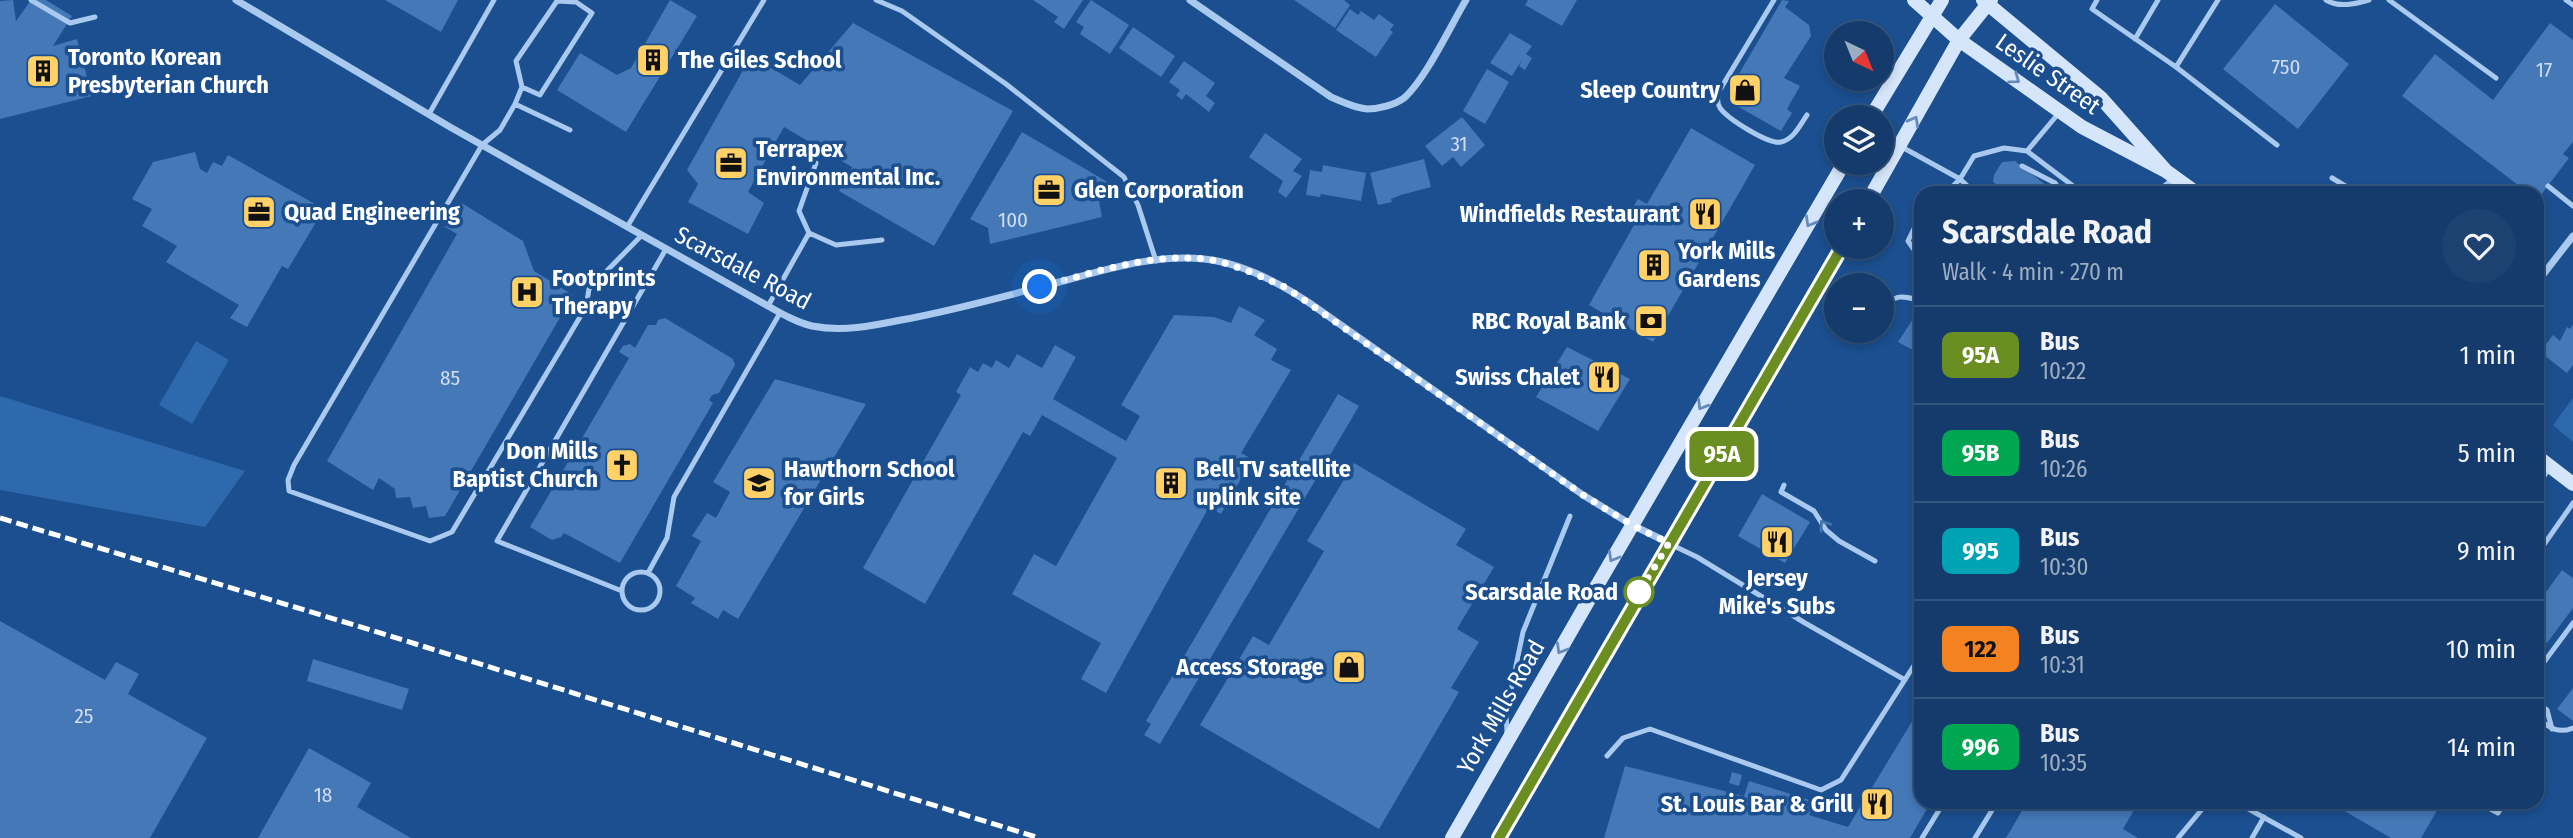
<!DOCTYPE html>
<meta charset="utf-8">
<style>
body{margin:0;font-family:"Fira Sans Condensed",sans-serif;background:#1d4271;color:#f1f3f6;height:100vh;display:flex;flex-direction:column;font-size:26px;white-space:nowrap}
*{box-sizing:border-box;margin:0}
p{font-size:23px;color:#9dadc1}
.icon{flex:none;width:38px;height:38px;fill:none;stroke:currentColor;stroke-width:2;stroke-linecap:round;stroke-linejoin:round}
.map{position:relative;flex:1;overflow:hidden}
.drawer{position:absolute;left:1914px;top:186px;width:630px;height:623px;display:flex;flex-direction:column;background:#143b6b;border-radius:21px;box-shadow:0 4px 10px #0003,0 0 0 2px #33557e}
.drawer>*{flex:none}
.badge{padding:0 14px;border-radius:10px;font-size:24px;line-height:46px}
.needle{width:46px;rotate:137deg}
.controls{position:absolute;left:1824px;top:21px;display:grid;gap:14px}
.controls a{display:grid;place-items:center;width:70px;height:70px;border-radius:50%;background:#143b6b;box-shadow:0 4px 10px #0003,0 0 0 2px #33557e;font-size:35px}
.you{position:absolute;width:35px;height:35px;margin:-18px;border:5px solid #fff;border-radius:50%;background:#1a73e8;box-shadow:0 0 0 10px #1a73e833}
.map>.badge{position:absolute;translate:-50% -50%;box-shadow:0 0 0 4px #fff}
.round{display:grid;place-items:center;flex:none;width:74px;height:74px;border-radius:37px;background:#1d4271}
.head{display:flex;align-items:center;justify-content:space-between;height:119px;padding:0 28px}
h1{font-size:33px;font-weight:700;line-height:52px}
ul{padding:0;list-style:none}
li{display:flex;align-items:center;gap:21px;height:98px;padding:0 28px;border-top:2px solid #33557e}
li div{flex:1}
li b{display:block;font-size:26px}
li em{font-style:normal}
li .badge{min-width:77px;font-weight:700;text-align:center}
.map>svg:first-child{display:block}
.green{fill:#2e69ad}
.building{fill:#4478b7}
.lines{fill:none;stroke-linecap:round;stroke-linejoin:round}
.service{stroke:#a9c9ee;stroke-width:5}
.minor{stroke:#a9c9ee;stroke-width:7}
.secondary{stroke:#d6e6fa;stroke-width:14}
.rail{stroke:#fff;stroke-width:5;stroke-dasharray:12 5;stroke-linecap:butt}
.secondary-bridge{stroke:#d6e6fa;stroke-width:14}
.oneway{stroke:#668bba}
.oneway2{stroke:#4674ac}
.line-casing{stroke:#fff;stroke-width:16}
.line{stroke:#6b8e23;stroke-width:10}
.walk{stroke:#fff;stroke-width:7;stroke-dasharray:0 12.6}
.stop-dot{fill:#fff;stroke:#6b8e23;stroke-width:3.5}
.labels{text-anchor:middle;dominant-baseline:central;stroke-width:7;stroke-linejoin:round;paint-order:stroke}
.number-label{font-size:21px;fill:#d0dded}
.poi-label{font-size:24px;font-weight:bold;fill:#fff;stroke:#1b4f8f;text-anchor:start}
.street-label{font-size:24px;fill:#fff;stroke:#1b4f8f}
.stop-label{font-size:24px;font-weight:bold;fill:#fff;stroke:#1b4f8f;text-anchor:end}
</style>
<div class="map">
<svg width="2573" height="838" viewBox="0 0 2573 838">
<rect width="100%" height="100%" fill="#1b4f8f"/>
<path class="green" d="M196,341L229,360L192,424L159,405Z
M0,396L245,471L205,527L0,490Z
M2573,398V442L2553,425Z"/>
<path class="building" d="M13,0L16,21L31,0H46L72,16L53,46L77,39L92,96L0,119V1Z
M385,0H458L441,32Z
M670,0L697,16L626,132L557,90L580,53L617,75L631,68Z
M1033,0H1083L1064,29L1054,22L1058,17Z
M1091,0L1129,25L1110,54L1080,34L1084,27L1076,22Z
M1294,0H1344L1350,5L1335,28Z
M1528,0H1577L1562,26L1525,5Z
M1782,0L1789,1L1785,7L1809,25L1811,36L1784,78L1800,86L1787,109L1792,113L1781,131L1730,102L1729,91Z
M2275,4L2349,64L2298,129L2223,69Z
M1350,9L1358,15L1361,11L1374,20L1379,14L1394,25L1390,30L1393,32L1376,57L1336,30Z
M853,23L1013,111L934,246L839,191L852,167L784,127L748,192L764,203L748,234L688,202L698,184L687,170L751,56L800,85Z
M2550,23L2573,40V142L2563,154L2569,158L2538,199V192H2527L2402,96L2435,54L2493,100Z
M1133,27L1175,56L1161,77L1119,48Z
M1510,33L1532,46L1526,54L1532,58L1525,70L1519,66L1523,58L1512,76L1490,63Z
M1184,61L1215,83L1206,96L1215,103L1209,112L1186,94L1182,100L1176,95L1180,90L1169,82Z
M1487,69L1509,82L1485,124L1463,111Z
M1462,117L1485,145L1461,167L1453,157L1442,166L1425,146Z
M1691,128L1755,165L1653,342L1589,305L1634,225L1625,220L1638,199L1647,204Z
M1022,132L1111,184L1099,201L1102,217L990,244L988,228L970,219Z
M1265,133L1302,159L1293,171L1302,176L1286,198L1278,192L1283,181L1249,157Z
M195,152L200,169L207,173L213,162L222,166L228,155L324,209L288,269L282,266L247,327L230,318L239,305L166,262L177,246L142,226L152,209L132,199L153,162Z
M1424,159L1431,187L1401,195L1391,199L1392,202L1378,205L1370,173Z
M2015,161L2055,192H2006L1993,182L1994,175L2002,162Z
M1323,165L1366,173L1361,201L1321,194L1320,197L1306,195L1310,170L1322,172Z
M460,202L523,241L534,271L573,295L445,516L429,518L426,506L413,508L410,497L396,498L395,489L379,478L373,490L327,461L457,234L445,227Z
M1922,305V355L1898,342Z
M1239,306L1265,320L1254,335L1277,349L1271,360L1291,370L1241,453L1252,459L1221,514L1209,507L1106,693L1081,679L1101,643L1012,594L1034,554L1056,566L1117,458L1042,415L1030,436L1023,432L925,604L863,568L961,395L956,392L970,367L978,372L983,363L992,368L996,360L1009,368L1017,354L1042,368L1055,345L1076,357L1053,399L1126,441L1140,416L1121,405L1174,315L1214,317L1231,323Z
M665,318L733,359L735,365L719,393L712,395L709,400L713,403L620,563L564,533L561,537L552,540L530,527L629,358L619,352L623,346L630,344L635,348L648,325H656L658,320Z
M2573,325V365L2567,373L2540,352L2553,335L2560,341L2567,327L2570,329Z
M1567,347L1630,379L1598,431L1536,397Z
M775,379L866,404L738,619L723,610L718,619L691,603L695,598L676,586L701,541L692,536L707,513L716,518L730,492L713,482Z
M1338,394L1359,406L1160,744L1144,735L1151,724L1146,721Z
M1354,463L1466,529L1456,545L1494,567L1457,629L1479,642L1451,688L1459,692L1379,829L1200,725L1253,636L1269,645L1324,551L1307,541Z
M1762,494L1810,522L1785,563L1738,536Z
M2562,570L2573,578V608L2547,643L2538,636V603Z
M0,621L105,680L116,662L139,674L128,694L207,738L150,838H0Z
M313,659L409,689L402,710L307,681Z
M2573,688V721L2557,709Z
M1922,705V802H1931L1910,838H1604L1625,766L1744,796L1749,781L1816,802L1809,815L1848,827Z
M309,748L371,783L357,807L411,838H258Z
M1732,772L1742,775L1739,786L1729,783Z
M2027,802H2125L2123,804L2134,810L2123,829L2138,838H2006Z
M2329,802H2425L2438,809L2421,838H2391Z"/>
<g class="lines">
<path class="service" d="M31,0L70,23L95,17
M876,0L902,11L1006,84L1124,177L1138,205L1156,261
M1774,0L1718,93C1717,99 1717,103 1720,108C1728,119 1769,145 1781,142C1794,139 1800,125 1807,115
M2097,0L2092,9L2176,67L2218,0
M2326,0C2339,8 2355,4 2369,0
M2389,0L2496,78
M2566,0L2573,5
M2135,39L2158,0
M2176,67L2277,145
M515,104L522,87L516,61L557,1L576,2L592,13L540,95L522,87
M429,114L494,0
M2058,114L2027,151L2081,192
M570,130L515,104L500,130L482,145L294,465L288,480L289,491L430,541L452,532L586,307L589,289L642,235
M1900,146L1960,179L1974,192
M2022,166L2055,183L2061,192
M2332,178L2347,187L2369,192
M2548,186L2573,206
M2003,190L2004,192
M1947,192L1960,179L1974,156L2004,148L2027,151
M2157,192L2173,179
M1922,212L1908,241L1922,261
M627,227L764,0
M809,233L836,245L882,240
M768,306L809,233L799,211L816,163
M1881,314C1893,293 1900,295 1922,301
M1868,338L1872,331
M1784,485L1781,492L1814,511L1826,530L1839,541L1875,561
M2538,485L2550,467
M1672,545L1697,557L1805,623L1905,680
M2538,553L2573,503
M622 591a19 19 0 1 1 38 0a19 19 0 1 1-38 0Z
M648,573L667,538L674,497L780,313
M622,591L497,541L666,249
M2538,670L2573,623
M2538,703L2547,710L2552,729
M2538,719C2550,728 2558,734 2573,728
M1507,733L1506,714L1523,632L1570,516
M1607,756L1623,738L1650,729L1821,790L1841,780L1922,653
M2236,802L2301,838
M2477,802L2498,813L2505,802
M1922,838L1944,802
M1975,838L1997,802
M2178,838L2208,802
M2252,838L2264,817"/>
<path class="minor" d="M236,0L450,127L768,306C782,314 796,322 812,326C842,332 872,326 901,320C957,310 1012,294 1067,280C1111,268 1158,254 1204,259C1241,263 1280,283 1311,304L1583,495L1632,525L1669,543
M1190,0L1331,97C1343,102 1354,108 1367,109C1378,109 1395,105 1404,98C1425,80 1451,25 1466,0
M2538,281L2573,236"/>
<path class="secondary" d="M1914,0L1959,40L2082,127L2166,171
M1983,0L2101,98L2166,171L2195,192
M1871,117L1942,0
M1868,201L1959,40L1991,0
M2538,457L2573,484
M1595,589L1844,163
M1499,838C1612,640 1728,444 1842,247"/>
<path class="rail" d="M0,518L374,631L1039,838"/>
<path class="secondary-bridge" d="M1452,838L1595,589"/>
</g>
<defs><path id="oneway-chevron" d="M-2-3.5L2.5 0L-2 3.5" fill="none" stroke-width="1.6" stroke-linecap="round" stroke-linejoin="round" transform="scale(1.75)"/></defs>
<g class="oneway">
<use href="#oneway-chevron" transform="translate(2015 79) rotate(36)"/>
<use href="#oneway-chevron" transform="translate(1914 121) rotate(-61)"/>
<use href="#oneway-chevron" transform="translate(1810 222) rotate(120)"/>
<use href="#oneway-chevron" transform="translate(1702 405) rotate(121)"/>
<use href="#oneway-chevron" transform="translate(1613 557) rotate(120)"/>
<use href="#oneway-chevron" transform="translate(1561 649) rotate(120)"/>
</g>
<use class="oneway2" href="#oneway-chevron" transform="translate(1824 525) rotate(-126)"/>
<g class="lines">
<g class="line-casing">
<path id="line" d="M1499,838C1612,640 1728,444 1842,247"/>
</g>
<use href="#line" class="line"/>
<path class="walk" d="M1040,287C1092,273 1150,253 1205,259C1234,263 1261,277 1287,288L1583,495L1632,525L1669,543L1637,596L1639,592"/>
</g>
<defs>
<g id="building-square" transform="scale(1.75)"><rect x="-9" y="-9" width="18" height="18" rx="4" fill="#ffd166" stroke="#1b4f8f"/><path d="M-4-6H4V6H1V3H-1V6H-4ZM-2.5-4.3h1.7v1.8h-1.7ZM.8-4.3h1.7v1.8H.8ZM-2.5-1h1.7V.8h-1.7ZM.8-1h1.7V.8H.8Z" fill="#111"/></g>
<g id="shop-square" transform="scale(1.75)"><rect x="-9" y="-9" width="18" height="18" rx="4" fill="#ffd166" stroke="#1b4f8f"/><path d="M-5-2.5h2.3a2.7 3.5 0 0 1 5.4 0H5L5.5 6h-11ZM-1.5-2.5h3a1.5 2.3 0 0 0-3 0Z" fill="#111"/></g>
<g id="office-square" transform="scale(1.75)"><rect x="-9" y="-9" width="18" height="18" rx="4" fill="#ffd166" stroke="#1b4f8f"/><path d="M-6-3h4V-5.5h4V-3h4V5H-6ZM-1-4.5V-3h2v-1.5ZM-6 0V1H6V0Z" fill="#111"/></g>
<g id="restaurant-square" transform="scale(1.75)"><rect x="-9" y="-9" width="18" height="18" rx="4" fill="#ffd166" stroke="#1b4f8f"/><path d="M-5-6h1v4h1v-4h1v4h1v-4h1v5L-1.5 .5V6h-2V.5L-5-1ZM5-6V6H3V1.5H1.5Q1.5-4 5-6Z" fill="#111"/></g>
<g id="hospital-square" transform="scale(1.75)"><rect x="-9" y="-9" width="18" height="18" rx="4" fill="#ffd166" stroke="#1b4f8f"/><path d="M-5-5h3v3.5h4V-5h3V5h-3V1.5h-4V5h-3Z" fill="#111"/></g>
<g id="bank-square" transform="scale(1.75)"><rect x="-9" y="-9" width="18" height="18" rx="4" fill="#ffd166" stroke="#1b4f8f"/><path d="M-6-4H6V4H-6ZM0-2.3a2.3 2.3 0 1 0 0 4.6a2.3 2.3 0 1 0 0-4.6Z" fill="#111"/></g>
<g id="church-square" transform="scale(1.75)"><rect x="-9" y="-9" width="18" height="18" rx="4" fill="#ffd166" stroke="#1b4f8f"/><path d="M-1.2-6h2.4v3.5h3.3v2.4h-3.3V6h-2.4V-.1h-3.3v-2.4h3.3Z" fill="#111"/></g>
<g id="school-square" transform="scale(1.75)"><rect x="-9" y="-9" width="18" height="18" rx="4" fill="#ffd166" stroke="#1b4f8f"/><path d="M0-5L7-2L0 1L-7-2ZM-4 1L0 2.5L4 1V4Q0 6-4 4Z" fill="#111"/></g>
</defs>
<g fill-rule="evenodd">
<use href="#building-square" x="653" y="60"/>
<use href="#building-square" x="43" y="71"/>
<use href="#shop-square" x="1745" y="90"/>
<use href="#office-square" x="731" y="163"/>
<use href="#office-square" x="1049" y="190"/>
<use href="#office-square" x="259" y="212"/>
<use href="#restaurant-square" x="1705" y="214"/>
<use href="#building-square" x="1654" y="265"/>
<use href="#hospital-square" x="527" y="292"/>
<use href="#bank-square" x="1651" y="321"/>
<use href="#restaurant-square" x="1604" y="377"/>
<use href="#church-square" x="622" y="465"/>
<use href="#school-square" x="759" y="483"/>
<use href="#building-square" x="1171" y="483"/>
<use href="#restaurant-square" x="1777" y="542"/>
<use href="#shop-square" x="1349" y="667"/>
<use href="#restaurant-square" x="1877" y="804"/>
</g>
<circle class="stop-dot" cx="1639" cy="592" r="14"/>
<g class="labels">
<g class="number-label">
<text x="2286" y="67">750</text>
<text x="2544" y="70">17</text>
<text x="1459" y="144">31</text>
<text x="1013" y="220">100</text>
<text x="450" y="378">85</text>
<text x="84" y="716">25</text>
<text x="323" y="795">18</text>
</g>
<g class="poi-label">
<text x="68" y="57">Toronto Korean<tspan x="68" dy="28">Presbyterian Church</tspan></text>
<text x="678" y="60">The Giles School</text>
<text x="1720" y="90" text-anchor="end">Sleep Country</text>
<text x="756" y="149">Terrapex<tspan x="756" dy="28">Environmental Inc.</tspan></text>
<text x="1074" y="190">Glen Corporation</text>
<text x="284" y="212">Quad Engineering</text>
<text x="1680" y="214" text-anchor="end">Windfields Restaurant</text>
<text x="1678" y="251">York Mills<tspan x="1678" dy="28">Gardens</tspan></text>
<text x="552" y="278">Footprints<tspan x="552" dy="28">Therapy</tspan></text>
<text x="1626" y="321" text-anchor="end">RBC Royal Bank</text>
<text x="1580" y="377" text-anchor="end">Swiss Chalet</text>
<text x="598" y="451" text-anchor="end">Don Mills<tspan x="598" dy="28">Baptist Church</tspan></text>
<text x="784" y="469">Hawthorn School<tspan x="784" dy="28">for Girls</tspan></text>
<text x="1196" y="469">Bell TV satellite<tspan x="1196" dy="28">uplink site</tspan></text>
<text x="1777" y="578" text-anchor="middle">Jersey<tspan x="1777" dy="28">Mike's Subs</tspan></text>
<text x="1324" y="667" text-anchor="end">Access Storage</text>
<text x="1853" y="804" text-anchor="end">St. Louis Bar &amp; Grill</text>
</g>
<g class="street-label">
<text transform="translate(2048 74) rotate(35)">Leslie Street</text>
<text transform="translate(743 268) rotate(28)">Scarsdale Road</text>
<text transform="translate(1501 707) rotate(-60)">York Mills Road</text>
</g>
<g class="stop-label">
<text x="1618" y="592">Scarsdale Road</text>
</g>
</g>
</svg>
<div class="controls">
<a><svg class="needle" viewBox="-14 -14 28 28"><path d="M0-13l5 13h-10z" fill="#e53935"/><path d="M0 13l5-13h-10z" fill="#9dadc1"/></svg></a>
<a><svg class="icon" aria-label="layers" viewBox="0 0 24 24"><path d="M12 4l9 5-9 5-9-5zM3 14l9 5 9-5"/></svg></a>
<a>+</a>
<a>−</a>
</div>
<div class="you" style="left:1040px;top:287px"></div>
<b class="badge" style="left:1722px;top:454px;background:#6b8e23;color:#fff">95A</b>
<section class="drawer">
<div class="head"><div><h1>Scarsdale Road</h1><p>Walk · 4 min · 270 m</p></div><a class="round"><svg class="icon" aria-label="heart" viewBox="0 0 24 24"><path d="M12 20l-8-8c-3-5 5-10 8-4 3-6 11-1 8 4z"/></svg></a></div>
<ul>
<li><span class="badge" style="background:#6b8e23;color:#fff">95A</span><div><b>Bus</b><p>10:22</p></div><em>1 min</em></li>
<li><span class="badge" style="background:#00a651;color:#fff">95B</span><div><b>Bus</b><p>10:26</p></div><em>5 min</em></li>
<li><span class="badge" style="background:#00a3b4;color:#fff">995</span><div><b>Bus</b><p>10:30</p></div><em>9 min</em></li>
<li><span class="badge" style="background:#f58220;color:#111">122</span><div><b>Bus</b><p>10:31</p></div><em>10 min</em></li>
<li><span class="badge" style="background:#00a651;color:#fff">996</span><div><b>Bus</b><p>10:35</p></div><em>14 min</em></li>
</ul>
</section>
</div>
